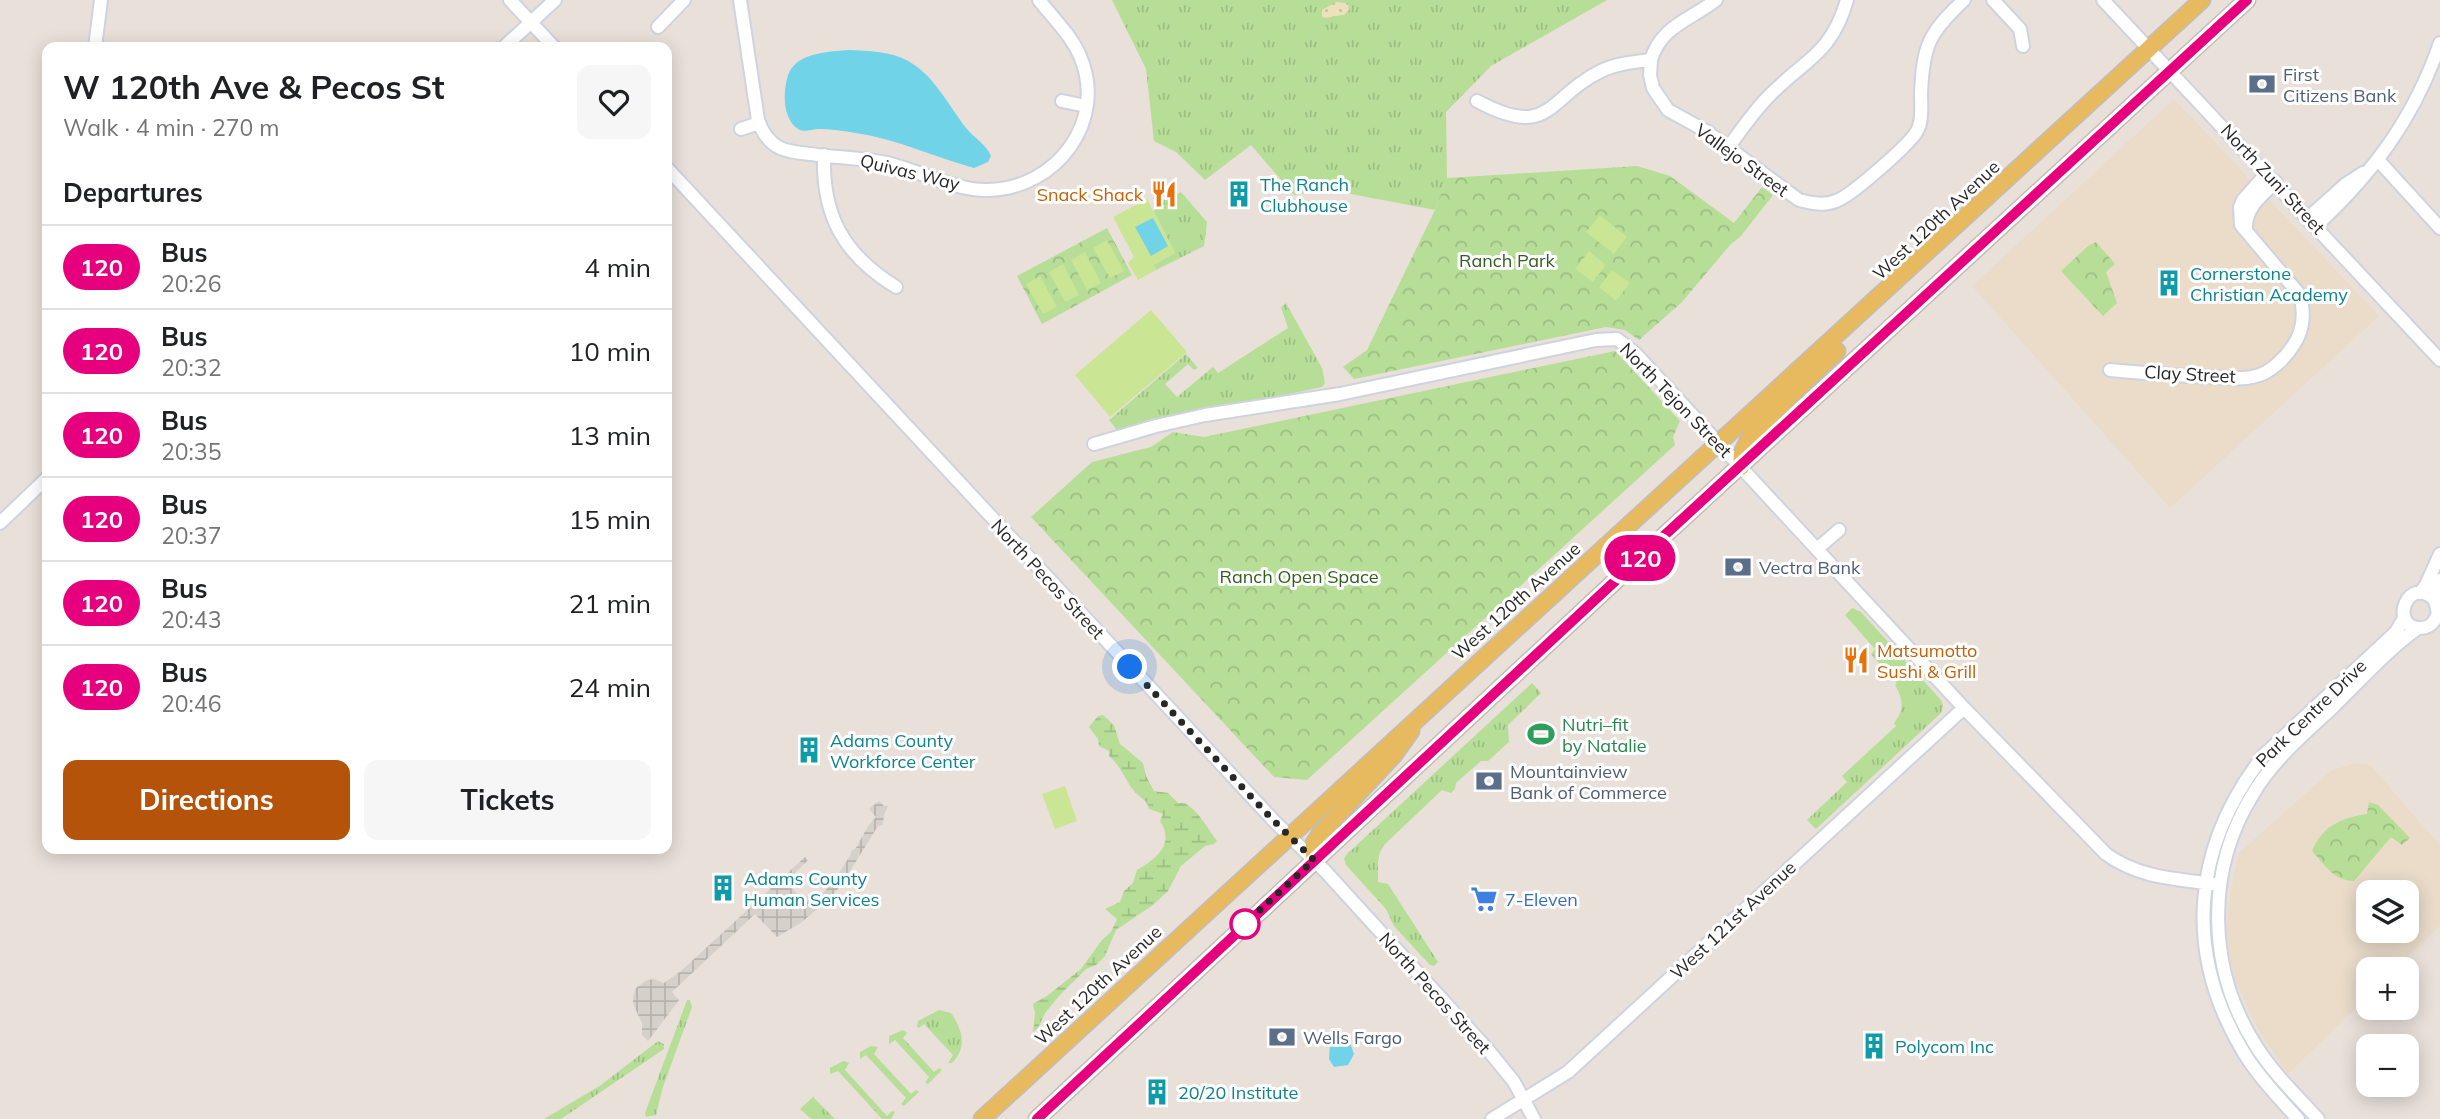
<!DOCTYPE html>
<meta charset="utf-8">
<style>
body{margin:0;font-family:Mulish,sans-serif;background:#f6f6f6;color:#202124;height:100vh;display:flex;flex-direction:column;font-size:26px;white-space:nowrap}
*{box-sizing:border-box;margin:0}
p{font-size:23px;color:#757577}
.icon{flex:none;width:38px;height:38px;fill:none;stroke:currentColor;stroke-width:2;stroke-linecap:round;stroke-linejoin:round}
.map{position:relative;flex:1;overflow:hidden}
.side{position:absolute;left:42px;top:42px;width:630px;height:812px;display:flex;flex-direction:column;background:#fff;border-radius:14px;box-shadow:0 4px 18px #0003}
.side>*{flex:none}
.badge{padding:0 14px;border-radius:23px;font-size:24px;line-height:46px}
.tools{position:absolute;left:2356px;top:880px;display:grid;gap:14px}
.tools a{display:grid;place-items:center;width:63px;height:63px;border-radius:14px;background:#fff;box-shadow:0 4px 18px #0003;font-size:35px}
.you{position:absolute;width:35px;height:35px;margin:-18px;border:5px solid #fff;border-radius:50%;background:#1a73e8;box-shadow:0 0 0 10px #1a73e833}
.map>.badge{position:absolute;translate:-50% -50%;box-shadow:0 0 0 4px #fff}
h2{padding:0 21px;font-size:26px;line-height:63px}
.round{display:grid;place-items:center;flex:none;width:74px;height:74px;border-radius:14px;background:#f6f6f6}
.overview{display:flex;align-items:center;justify-content:space-between;height:119px;padding:0 21px}
h1{font-size:33px;font-weight:700;line-height:52px}
.cta{display:flex;gap:14px;margin-top:auto;padding:14px 21px}
.cta a{flex:1;height:80px;border-radius:14px;background:#b45309;color:#fff;font-size:28px;font-weight:700;line-height:80px;text-align:center}
.cta a+a{background:#f6f6f6;color:#202124}
ul{padding:0;list-style:none}
li{display:flex;align-items:center;gap:21px;height:84px;padding:0 21px;border-top:2px solid #e0e0e0}
li div{flex:1}
li b{display:block;font-size:26px}
li em{font-style:normal}
li .badge{min-width:77px;font-weight:700;text-align:center}
.map>svg:first-child{display:block}
.education{fill:#eadcc9;fill-rule:evenodd}
.grass{fill:url(#grass-tufts)}
.wetland{fill:url(#wetland-marsh)}
.sand{fill:url(#sand-dots)}
.park{fill:url(#park-crowns)}
.pitch{fill:#cae593}
.plaza{fill:url(#plaza-grid)}
.water{fill:#70d3e7}
.lines{fill:none;stroke-linecap:round;stroke-linejoin:round}
.minor-casing{stroke:#ced3e0;stroke-width:16}
.major-casing{stroke:#bebebe;stroke-width:19}
.minor{stroke:#fff;stroke-width:12}
.major{stroke:#e8ba5f;stroke-width:16}
.line-casing{stroke:#fff;stroke-width:16}
.line{stroke:#e6007e;stroke-width:10}
.walk{stroke:#272727;stroke-width:7;stroke-dasharray:0 12.6}
.stop-dot{fill:#fff;stroke:#e6007e;stroke-width:3.5}
.labels{text-anchor:middle;dominant-baseline:central;stroke-width:6;stroke-linejoin:round;paint-order:stroke}
.service-label{font-size:18px;fill:#4e5e75;stroke:#fff;text-anchor:start}
.street-label{font-size:18px;fill:#272727;stroke:#fff}
.culture-label{font-size:18px;fill:#0d838f;stroke:#fff;text-anchor:start}
.food-label{font-size:18px;fill:#c56008;stroke:#fff;text-anchor:end}
.park-label{font-size:18px;fill:#315e1c;stroke:#fff}
.leisure-label{font-size:18px;fill:#27864d;stroke:#fff;text-anchor:start}
.shop-label{font-size:18px;fill:#366cbe;stroke:#fff;text-anchor:start}
</style>
<div class="map">
<svg width="2440" height="1119" viewBox="0 0 2440 1119">
<defs>
<pattern id="grass-tufts" width="24" height="20" patternUnits="userSpaceOnUse" patternTransform="scale(1.75)"><rect width="24" height="20" fill="#b6de97"/><path d="M3 7l-1-3M5 7V3M7 7l1-3M15 17l-1-3M17 17v-4M19 17l1-3" fill="none" stroke="#9cbe82"/></pattern>
<pattern id="wetland-marsh" width="20" height="14" patternUnits="userSpaceOnUse" patternTransform="scale(1.75)"><rect width="20" height="14" fill="#b6de97"/><path d="M1 5h8M5 5V1M11 12h8M15 12V8" fill="none" stroke="#9cbe82"/></pattern>
<pattern id="sand-dots" width="8" height="8" patternUnits="userSpaceOnUse" patternTransform="scale(1.75)"><rect width="8" height="8" fill="#ede1bc"/><path d="M2 2h.1M6 6h.1" fill="none" stroke="#cbc1a2" stroke-width="1.8" stroke-linecap="round"/></pattern>
<pattern id="park-crowns" width="20" height="18" patternUnits="userSpaceOnUse" patternTransform="scale(1.75)"><rect width="20" height="18" fill="#b6de97"/><path d="M2 6a3 3 0 1 1 6 0M12 15a3 3 0 1 1 6 0" fill="none" stroke="#9cbe82"/></pattern>
<pattern id="plaza-grid" width="8" height="8" patternUnits="userSpaceOnUse" patternTransform="scale(1.75)"><rect width="8" height="8" fill="#d6d0cb"/><path d="M0 4h8M4 0v8" fill="none" stroke="#b8b3ae"/></pattern>
</defs>
<rect width="100%" height="100%" fill="#e9e0d9"/>
<path class="education" d="M2174,99L2379,316L2170,508L1972,286Z
M2356,763L2370,765L2440,845V926L2395,969L2368,970V996L2288,1074L2256,1026L2235,979L2229,956L2227,927L2230,894L2239,853L2332,770ZM2368,892H2406V931H2368Z"/>
<path class="grass" d="M1112,0H1607L1491,66L1446,112L1447,178L1435,210L1325,189L1294,195L1251,145L1205,180L1176,152L1154,141L1146,69Z
M1181,192L1207,222L1204,246L1156,270L1153,265L1175,253L1154,212L1156,199L1158,203Z
M1286,303L1322,368L1325,383L1322,387L1117,430L1109,420L1186,354L1198,368L1194,370L1188,364L1165,384L1177,397L1213,367L1218,373L1288,328L1281,307Z
M1852,608L1861,612L1941,700L1943,705L1941,713L1816,829L1807,820L1847,782L1842,776L1896,726L1894,723C1905,710 1903,699 1895,685L1897,683L1871,654L1875,649L1845,615Z
M1532,683L1541,693L1508,725L1509,742L1488,761H1481L1456,783L1455,789L1451,793L1442,790L1385,844L1380,852L1378,862V882L1388,884L1438,962L1434,966L1430,965L1394,926L1386,909L1346,865L1344,859L1347,854Z
M687,1000H690L692,1007L663,1087L656,1115L646,1117L645,1113Z
M939,1010L951,1013C962,1029 968,1047 952,1063H948L953,1055L924,1024L919,1028L917,1027L918,1021Z
M903,1030L907,1033L903,1038L934,1072L939,1068L942,1070L928,1084L925,1083L929,1077L895,1040L889,1044V1036Z
M658,1041L664,1044V1049L561,1119H544L601,1085Z
M871,1046L878,1047L874,1054L911,1094L916,1090L919,1092L904,1106L901,1104L906,1098L866,1055L860,1059V1052Z
M843,1061L849,1063L845,1070L887,1116L892,1111L895,1112L891,1119H882L838,1071L830,1074V1068Z
M814,1096V1098L835,1119H811L800,1109Z"/>
<path class="wetland" d="M1103,715L1114,725L1120,744L1143,763L1146,776L1154,791L1168,793L1178,803H1185C1200,813 1206,826 1217,841L1214,844L1205,846L1181,866L1168,891L1153,905L1116,930L1105,956L1096,965L1086,969L1059,996L1045,1013L1038,1028L1033,1032L1035,1013L1033,1004L1047,996L1081,969L1102,940L1111,932L1117,919L1105,909L1120,902L1124,891L1133,883L1137,870C1157,858 1175,844 1160,821L1163,814L1149,809C1147,799 1140,798 1134,791C1125,780 1121,766 1109,756V751L1099,746L1098,739L1089,727L1098,716Z"/>
<path class="sand" d="M1336,2L1348,3L1349,10L1344,15C1337,15 1327,19 1322,17V10Z"/>
<path class="park" d="M1637,166L1670,176L1734,223L1762,187L1773,195L1741,236L1730,245L1682,302L1639,340L1625,330L1606,327L1354,379L1343,367L1367,350L1435,210L1447,178Z
M1107,228L1132,275L1042,324L1017,276Z
M2096,242L2115,264L2106,272L2117,303L2103,316L2061,271L2088,246Z
M1615,351L1680,421L1673,437L1675,445L1307,780L1274,777L1031,517L1092,462L1151,447L1173,432L1204,437Z
M2369,802L2378,805L2410,838L2402,845L2391,837L2354,881C2334,881 2324,864 2312,851C2322,826 2341,818 2367,814Z"/>
<path class="pitch" d="M1147,199L1175,253L1153,265L1156,270L1138,280L1128,263L1134,257L1113,217Z
M1600,215L1627,237L1614,254L1586,232Z
M1107,240L1124,271L1110,278L1093,248Z
M1589,251L1606,265L1593,282L1575,269Z
M1085,252L1101,283L1087,290L1071,260Z
M1063,264L1079,295L1065,302L1049,272Z
M1612,270L1630,283L1616,301L1599,287Z
M1040,276L1057,307L1043,314L1026,284Z
M1151,310L1187,352L1110,417L1075,375Z
M1065,786L1077,821L1055,829L1042,794Z"/>
<path class="plaza" d="M879,801L884,806H888L884,815L883,825L878,826L842,884L831,897L802,922L777,937L755,914L672,992L679,1000L648,1041L642,1035V1023L633,1004V996L636,988L647,980L654,979L664,983L681,971L805,857L808,860L785,883L798,894L814,898L820,896L833,882L850,856L851,851L856,848L868,826L876,817L869,809Z"/>
<path class="water" d="M849,50C868,51 891,51 908,61C933,74 949,106 966,128C974,138 986,144 991,156L988,162L974,168C934,157 897,139 856,133C844,131 831,129 819,129C812,129 804,133 798,129C783,119 783,95 787,79C793,52 827,52 849,50Z
M1153,218L1168,246L1151,256L1135,227Z
M1322,1030L1350,1043L1354,1054L1348,1065L1334,1067L1329,1059L1330,1044L1319,1031Z"/>
<g class="lines">
<g class="minor-casing">
<path id="minor" d="M510,0L554,47
M740,0L758,120C762,132 768,142 780,148C791,153 805,153 817,155C842,158 866,158 891,164C922,172 956,191 988,190C1056,189 1108,121 1080,56C1071,35 1053,18 1039,0
M1993,0L2020,29L2023,46
M2103,0L2440,360
M658,27L684,0
M95,47L101,0
M504,47L555,0
M1651,60L1650,75L1653,88L1668,110L1706,131L1799,200C1811,203 1824,206 1836,201C1851,196 1910,144 1917,131C1923,120 1921,105 1921,93C1923,45 1929,33 1964,0
M1062,101L1086,106
M1477,101C1552,141 1546,97 1603,70C1618,63 1635,62 1651,60C1661,26 1690,20 1716,0
M741,129L759,123
M1728,148C1741,130 1754,111 1769,96C1805,59 1831,55 1847,0
M824,155C822,216 844,255 896,287
M2378,160L2440,228
M667,168L1275,822L1326,872L1489,1051L1514,1082L1534,1119
M2309,217L2346,184L2363,173
M2316,226C2374,172 2414,118 2440,43
M2246,228C2245,208 2262,195 2276,182
M2110,370C2144,373 2178,376 2213,377C2226,378 2243,380 2256,376C2270,373 2285,358 2293,346C2304,330 2305,313 2300,295L2241,225L2240,207L2243,200L2267,173
M1094,444L1156,426L1205,415L1340,394L1596,340L1617,339L1635,353L1964,708L2106,854C2140,879 2180,879 2220,885
M0,523L47,478
M1817,549L1839,530
M2420,593L2426,585L2440,554
M2435,600C2408,573 2388,627 2420,628C2425,628 2431,626 2434,621C2440,614 2437,609 2435,601C2434,594 2437,586 2440,580
M1492,1119L1568,1072L1964,708
M2298,1119C2279,1098 2259,1077 2244,1053C2183,952 2192,847 2264,755L2396,632L2404,618
M2318,1119C2297,1096 2273,1073 2256,1046C2207,969 2205,871 2253,794C2273,760 2304,734 2332,708C2360,681 2387,650 2418,628"/>
</g>
<g class="major-casing">
<path id="major" d="M1741,467L1742,453L1751,434L1837,351
M1314,860V843L1320,834L1394,755L1411,731
M982,1119C1386,744 1797,374 2202,0
M1037,1119L1655,544L2247,0"/>
</g>
<use href="#minor" class="minor"/>
<use href="#major" class="major"/>
</g>
<g class="lines">
<g class="line-casing">
<path id="line" d="M1037,1119L1655,544L2247,0"/>
</g>
<use href="#line" class="line"/>
<path class="walk" d="M1130,667L1272,819L1314,860L1236,932L1245,924"/>
</g>
<defs>
<g id="bank-bare" transform="scale(2.1)"><path d="M-6-4H6V4H-6ZM0-2.3a2.3 2.3 0 1 0 0 4.6a2.3 2.3 0 1 0 0-4.6Z" fill="#5c6f8a" stroke="#fff" stroke-width="2.5" paint-order="stroke"/></g>
<g id="restaurant-bare" transform="scale(2.1)"><path d="M-5-6h1v4h1v-4h1v4h1v-4h1v5L-1.5 .5V6h-2V.5L-5-1ZM5-6V6H3V1.5H1.5Q1.5-4 5-6Z" fill="#e8710a" stroke="#fff" stroke-width="2.5" paint-order="stroke"/></g>
<g id="building-bare" transform="scale(2.1)"><path d="M-4-6H4V6H1V3H-1V6H-4ZM-2.5-4.3h1.7v1.8h-1.7ZM.8-4.3h1.7v1.8H.8ZM-2.5-1h1.7V.8h-1.7ZM.8-1h1.7V.8H.8Z" fill="#0f9aa8" stroke="#fff" stroke-width="2.5" paint-order="stroke"/></g>
<g id="stadium-bare" transform="scale(2.1)"><path d="M0-5a6.5 5 0 1 0 0 10a6.5 5 0 1 0 0-10ZM-3.5-1.8h7v3.6h-7Z" fill="#2e9e5b" stroke="#fff" stroke-width="2.5" paint-order="stroke"/></g>
<g id="supermarket-bare" transform="scale(2.1)"><path d="M-6-5.5h2.5l.6 2H6L4.5 2H-2.5L-4.4-4H-6ZM-1.5 3.2a1.3 1.3 0 1 0 .1 0ZM3 3.2a1.3 1.3 0 1 0 .1 0Z" fill="#3f7fe0" stroke="#fff" stroke-width="2.5" paint-order="stroke"/></g>
</defs>
<g fill-rule="evenodd">
<use href="#bank-bare" x="2262" y="84"/>
<use href="#restaurant-bare" x="1164" y="194"/>
<use href="#building-bare" x="1239" y="194"/>
<use href="#building-bare" x="2169" y="283"/>
<use href="#bank-bare" x="1738" y="567"/>
<use href="#restaurant-bare" x="1856" y="660"/>
<use href="#stadium-bare" x="1541" y="734"/>
<use href="#building-bare" x="809" y="750"/>
<use href="#bank-bare" x="1489" y="781"/>
<use href="#building-bare" x="723" y="888"/>
<use href="#supermarket-bare" x="1484" y="899"/>
<use href="#bank-bare" x="1282" y="1037"/>
<use href="#building-bare" x="1874" y="1046"/>
<use href="#building-bare" x="1157" y="1092"/>
</g>
<circle class="stop-dot" cx="1245" cy="924" r="14"/>
<g class="labels">
<g class="service-label">
<text x="2283" y="74">First<tspan x="2283" dy="21">Citizens Bank</tspan></text>
<text x="1759" y="567">Vectra Bank</text>
<text x="1510" y="771">Mountainview<tspan x="1510" dy="21">Bank of Commerce</tspan></text>
<text x="1303" y="1037">Wells Fargo</text>
</g>
<g class="street-label">
<text transform="translate(1742 160) rotate(36)">Vallejo Street</text>
<text transform="translate(910 172) rotate(14)">Quivas Way</text>
<text transform="translate(2273 179) rotate(47)">North Zuni Street</text>
<text transform="translate(1936 220) rotate(-43)">West 120th Avenue</text>
<text transform="translate(2190 374) rotate(3)">Clay Street</text>
<text transform="translate(1676 400) rotate(46)">North Tejon Street</text>
<text transform="translate(1048 579) rotate(47)">North Pecos Street</text>
<text transform="translate(1516 601) rotate(-42)">West 120th Avenue</text>
<text transform="translate(2311 713) rotate(-44)">Park Centre Drive</text>
<text transform="translate(1733 920) rotate(-43)">West 121st Avenue</text>
<text transform="translate(1098 985) rotate(-43)">West 120th Avenue</text>
<text transform="translate(1435 993) rotate(48)">North Pecos Street</text>
</g>
<g class="culture-label">
<text x="1260" y="184">The Ranch<tspan x="1260" dy="21">Clubhouse</tspan></text>
<text x="2190" y="273">Cornerstone<tspan x="2190" dy="21">Christian Academy</tspan></text>
<text x="830" y="740">Adams County<tspan x="830" dy="21">Workforce Center</tspan></text>
<text x="744" y="878">Adams County<tspan x="744" dy="21">Human Services</tspan></text>
<text x="1895" y="1046">Polycom Inc</text>
<text x="1178" y="1092">20/20 Institute</text>
</g>
<g class="food-label">
<text x="1143" y="194">Snack Shack</text>
<text x="1877" y="650" text-anchor="start">Matsumotto<tspan x="1877" dy="21">Sushi &amp; Grill</tspan></text>
</g>
<g class="park-label">
<text x="1507" y="260">Ranch Park</text>
<text x="1299" y="576">Ranch Open Space</text>
</g>
<g class="leisure-label">
<text x="1562" y="724">Nutri–fit<tspan x="1562" dy="21">by Natalie</tspan></text>
</g>
<g class="shop-label">
<text x="1505" y="899">7-Eleven</text>
</g>
</g>
</svg>
<div class="tools">
<a><svg class="icon" aria-label="layers" viewBox="0 0 24 24"><path d="M12 4l9 5-9 5-9-5zM3 14l9 5 9-5"/></svg></a>
<a>+</a>
<a>−</a>
</div>
<div class="you" style="left:1130px;top:667px"></div>
<b class="badge" style="left:1640px;top:558px;background:#e6007e;color:#fff">120</b>
<section class="side">
<div class="overview"><div><h1>W 120th Ave &amp; Pecos St</h1><p>Walk · 4 min · 270 m</p></div><a class="round"><svg class="icon" aria-label="heart" viewBox="0 0 24 24"><path d="M12 20l-8-8c-3-5 5-10 8-4 3-6 11-1 8 4z"/></svg></a></div>
<h2>Departures</h2>
<ul>
<li><span class="badge" style="background:#e6007e;color:#fff">120</span><div><b>Bus</b><p>20:26</p></div><em>4 min</em></li>
<li><span class="badge" style="background:#e6007e;color:#fff">120</span><div><b>Bus</b><p>20:32</p></div><em>10 min</em></li>
<li><span class="badge" style="background:#e6007e;color:#fff">120</span><div><b>Bus</b><p>20:35</p></div><em>13 min</em></li>
<li><span class="badge" style="background:#e6007e;color:#fff">120</span><div><b>Bus</b><p>20:37</p></div><em>15 min</em></li>
<li><span class="badge" style="background:#e6007e;color:#fff">120</span><div><b>Bus</b><p>20:43</p></div><em>21 min</em></li>
<li><span class="badge" style="background:#e6007e;color:#fff">120</span><div><b>Bus</b><p>20:46</p></div><em>24 min</em></li>
</ul>
<div class="cta"><a>Directions</a><a>Tickets</a></div>
</section>
</div>
